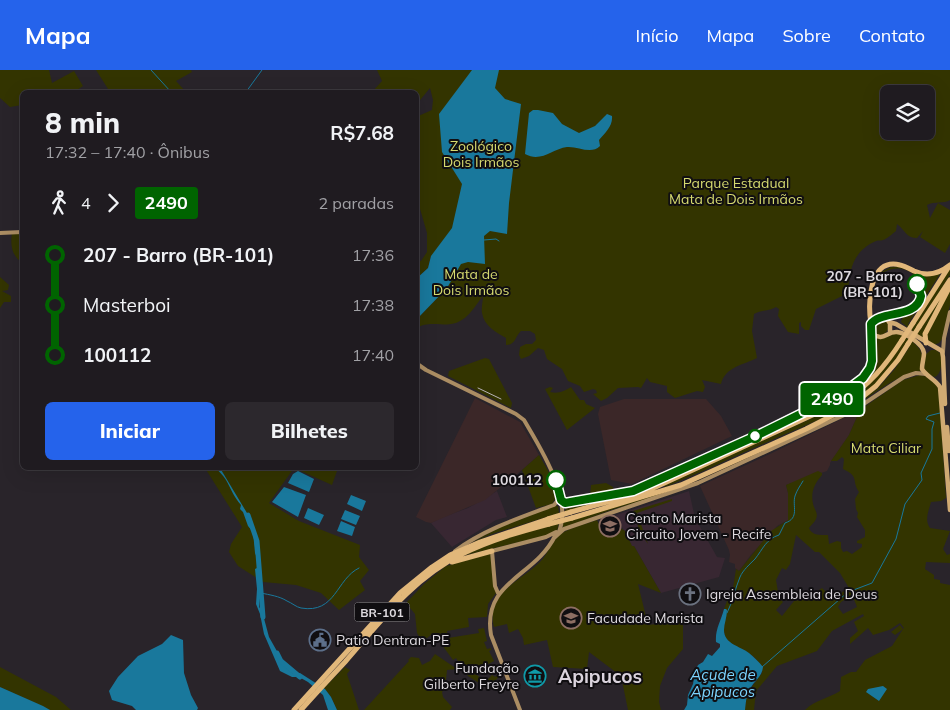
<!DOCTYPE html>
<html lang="pt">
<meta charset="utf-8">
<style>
body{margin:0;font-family:Mulish,sans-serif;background:#2c282d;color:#f1f3f6;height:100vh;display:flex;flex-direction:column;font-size:19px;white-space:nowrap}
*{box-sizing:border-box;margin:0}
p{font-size:16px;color:#a1a1a5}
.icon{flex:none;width:28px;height:28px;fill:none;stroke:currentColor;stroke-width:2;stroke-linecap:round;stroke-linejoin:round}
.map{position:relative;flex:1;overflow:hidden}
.side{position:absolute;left:20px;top:20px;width:399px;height:380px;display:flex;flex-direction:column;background:#1f1b20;border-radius:8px;box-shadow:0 5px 20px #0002,0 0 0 1px #3c393e}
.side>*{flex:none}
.badge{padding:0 10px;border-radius:4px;font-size:18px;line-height:32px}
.fabs{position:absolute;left:880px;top:15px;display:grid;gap:10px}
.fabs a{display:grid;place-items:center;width:55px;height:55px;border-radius:8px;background:#1f1b20;box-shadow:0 5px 20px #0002,0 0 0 1px #3c393e;font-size:25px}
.map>.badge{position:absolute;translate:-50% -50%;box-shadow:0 0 0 2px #fff}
.legs{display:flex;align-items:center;gap:8px;height:55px;padding:0 25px;font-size:16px}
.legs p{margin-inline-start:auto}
.headline{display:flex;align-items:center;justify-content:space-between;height:85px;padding:0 25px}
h1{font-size:28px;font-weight:800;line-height:38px}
.action{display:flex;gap:10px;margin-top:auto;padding:10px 25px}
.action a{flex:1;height:58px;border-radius:8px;background:#2563eb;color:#fff;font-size:20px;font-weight:800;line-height:58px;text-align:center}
.action a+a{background:#2c282d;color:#f1f3f6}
ul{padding:0 25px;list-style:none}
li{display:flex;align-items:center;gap:18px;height:50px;font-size:19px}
li i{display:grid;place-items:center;width:8px;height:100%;margin:0 6px;background:currentColor}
li i::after{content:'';width:12px;height:12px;margin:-6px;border:4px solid;border-radius:50%;background:#1f1b20}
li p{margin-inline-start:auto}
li:first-child i{background:linear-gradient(#0000 50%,currentColor 0)}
li:last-child i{background:linear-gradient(currentColor 50%,#0000 0)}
header{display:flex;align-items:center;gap:30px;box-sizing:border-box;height:70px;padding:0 25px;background:#2563eb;color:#fff}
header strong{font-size:24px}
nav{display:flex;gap:28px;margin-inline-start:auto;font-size:18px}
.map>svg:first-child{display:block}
.commercial{fill:#382732}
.industrial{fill:#3b2728}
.green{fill:#333400;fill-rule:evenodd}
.water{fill:#19789c}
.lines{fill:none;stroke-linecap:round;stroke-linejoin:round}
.stream{stroke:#19789c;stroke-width:1}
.river{stroke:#19789c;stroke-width:5}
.secondary{stroke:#ab8d63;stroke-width:4}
.primary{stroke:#d0aa73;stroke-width:4.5}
.trunk{stroke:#e1b77a;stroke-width:5}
.tram{stroke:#b7b2b8;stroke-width:1}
.trunk-bridge{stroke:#e1b77a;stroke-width:5}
.line-1-casing{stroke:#fff;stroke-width:11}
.line-1{stroke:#006400;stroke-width:8}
.stop-1-dot{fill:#fff;stroke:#006400;stroke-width:2.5}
.labels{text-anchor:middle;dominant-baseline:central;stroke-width:4;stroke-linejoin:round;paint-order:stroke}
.shield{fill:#100e11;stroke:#a09da1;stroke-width:1}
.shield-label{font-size:12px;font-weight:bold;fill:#dedadf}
.park-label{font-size:14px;fill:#d6da70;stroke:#100e11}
.stop-label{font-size:14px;font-weight:bold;fill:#dedadf;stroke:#100e11;text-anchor:end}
.poi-label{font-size:14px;fill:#dedadf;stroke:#100e11;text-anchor:start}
.water-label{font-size:15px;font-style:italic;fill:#7cd4fe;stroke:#100e11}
.district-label{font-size:19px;font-weight:bold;fill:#dbd4dd;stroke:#100e11}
</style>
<header>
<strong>Mapa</strong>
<nav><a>Início</a><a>Mapa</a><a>Sobre</a><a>Contato</a></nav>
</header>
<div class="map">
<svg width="950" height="640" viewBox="0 0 950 640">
<rect width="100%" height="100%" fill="#29242a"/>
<path class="commercial" d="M497,421L507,447L496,450L452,477L431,453L443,447L468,438Z
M689,421L695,448L717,487L725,488L719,507L661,523L634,476L632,477L616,445Z"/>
<path class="industrial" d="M475,328L520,352L539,385L522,400L485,430L431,453L426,452L416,447Z
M624,329H706L721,346L732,366L632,414L611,410L598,344L600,337Z
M860,340L849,365L830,393V395L827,401L786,415L788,423V450L777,456L750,486L739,501L735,498V494L729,492L730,485L729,480L700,416L772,383Z"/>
<path class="green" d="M0,0H49L52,13L74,1L83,16L74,22H22V35L10,37L0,28Z
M96,0H191L192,2L176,11L186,22H110Z
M377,0H950V130C944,134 934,131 927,135L930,148L938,133L950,140V174L945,183L920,167L923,161L917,168C906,168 905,160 897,154L896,161C892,164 887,169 883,170C881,171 878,170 876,171C853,181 849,200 848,223L816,239L809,260H805L801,256V252L799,253V264L788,262L778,246L779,239L776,237C768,242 762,239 754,244L752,261L757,288C743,295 725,297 721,314L702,310L705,317L703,322L697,321L675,328L667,322V316L650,312L647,308L641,318L638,317L618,318L607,328L601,331L593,324L597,323L596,320L593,319L584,322L580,316L568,311L562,299L547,289L544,280L538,278L529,286L521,289L519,285L520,277L526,274H532L536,270L535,264L530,261H521C515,266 516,275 506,275V268C496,262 484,256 482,243C481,238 483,231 483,226C474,237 467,252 451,254C437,256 430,251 416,258V250L447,218L431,186L428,198L416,209V192L421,191L427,182V163L416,125V47L432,40L433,30L430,18L416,35V22H372L382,11ZM889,24H926V61H889Z
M12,163H22V193C12,185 10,176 12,163Z
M891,197H902L914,203L942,201L922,232C928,204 897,187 877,208L881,202Z
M950,198V205L916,259L950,212L923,269L901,252L903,246L916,242L908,254L911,257Z
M0,207L9,215L8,220L2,221L11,226V232H4L0,238Z
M950,219V235L942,269L939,273L933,275L928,272L927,264Z
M879,248L888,251C889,261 888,262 879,266L874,263L872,255Z
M872,263C881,268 885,269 895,263C904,265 920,274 922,285C923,291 920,296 921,301C901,300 860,335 840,345V344L877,319L894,300L910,276C894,291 882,310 865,323C837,345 802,356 770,371C735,386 701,403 665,417L664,415L830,340L847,330L876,304C858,320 840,334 816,338C837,330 866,318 873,294C876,285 873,273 872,263Z
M931,280H936L941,284C941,292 943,302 935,307L929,305L924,300L925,285Z
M485,288L489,289L512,333L511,338L448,306L449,301Z
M920,305L932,308L939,319L946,428L941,431L931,432C929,440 924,450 930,458L950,461L943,479L947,485L950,484V493L926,492L925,499L934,505V509L940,510V513L950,515V640H805C815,630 829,628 840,621L841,607L851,602H856L865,590L892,576L903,559L895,565L891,562L900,555L903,559L904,558L900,553L889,560L873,565L868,558L850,574V568L858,561L854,552L864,546L863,544L832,561L817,581L777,596L757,620L755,630L754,640H745C746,622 752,617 762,603C761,600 760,595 758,592C752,580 729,577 725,566C722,557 727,548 726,539H724L727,531H731L736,499L739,501L771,461L788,450V423L786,415L818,401L822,403V405C813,415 810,425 814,437C816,442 818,444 816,449C815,452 811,455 809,458C812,466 821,465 828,465L829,474L837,471L841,472V478L843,482L847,481L852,484L862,477V474L857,473V471L865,467V460L857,447L858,443L856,439L855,429L859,422C851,410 860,407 843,399L844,389L842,387L837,391H831L849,365L860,340L903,310ZM796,465L815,482H819L840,503L849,518C843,520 839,527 832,528L822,518L806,529L794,531L782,546L776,540L783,532L779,528L776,510L782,498L786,500L790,494ZM849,527H853L857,537L843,544L838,537L841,532Z
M550,317L553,318L550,322C559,324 564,321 571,317L580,330H584L586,334L595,338L567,360L545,319Z
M783,372L671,422L611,440L563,458L562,453L669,420Z
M539,385L551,406L557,426L552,434L536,438L522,400Z
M205,398H330L337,401L332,415L294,398L269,433L299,451L360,475L359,487L369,500L360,511L365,520L339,540L321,523L296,515L263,512L238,496L229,482L231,474L242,457Z
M606,413L613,417V423L590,427L591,415Z
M624,425L566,442L565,441L567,435Z
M672,429V431L637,443L648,474L640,462L633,441Z
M554,436H558L559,443L492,464L471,473L500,457Z
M597,450L604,466L622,459L625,461L632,476H634L661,523L638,514L648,555L683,551V579L667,598L660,616L659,632L661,640H628L621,606L589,582L587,599L553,597L547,570L524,575L523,568L518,559L509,563L507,554L494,557C485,523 521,511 540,492C547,485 554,468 561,464C571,457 586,454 597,450Z
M559,453L557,461L548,465L462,486L507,467Z
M491,483L496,523L488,534L487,547L468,548L469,557L447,561L448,568L479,563L478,559L484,558L487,571L484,572L487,579L491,578V580L489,581L494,591L479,599L475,604L486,611L492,605L495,607L501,602V605L487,618L468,606L456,588L453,590L442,575V570L439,563L432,564L427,568H420L417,563L415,544L406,533L424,514L446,496Z
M435,584L457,599L447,600L446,610L440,612L444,620L442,622L443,627L452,637L450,640H364L409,591L408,590L411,587L419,588L422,595L430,591Z
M0,597L56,627L71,640H50L0,617Z
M345,597L350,600L347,604L359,640H337L331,627L324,618Z"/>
<path class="water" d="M472,0H499L495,18L505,29L521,34L509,133L507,164L490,161L484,166L485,194L468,192L461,194L447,218L416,250V209L428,198L431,186L452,158L462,114L442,82L439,44Z
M538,40L553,43L562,54L579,63L595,56L607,44L612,46C613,56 605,63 599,70L600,76C591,85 578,76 567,77C552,79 541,93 525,84L529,43L533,40Z
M216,398H220L250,448V455L255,461L260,494L259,537L262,541L269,567L278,583L280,592L293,604L300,603L325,619L331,627L337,640H328L323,625L308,612L299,607H292L280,601L264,564L260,544L256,534L257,519L255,499L257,498L258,490L255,483L253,462L248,456L243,442L240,439L241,435C234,427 231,419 226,410C223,405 220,403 216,398Z
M298,401L314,409L309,422L288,413L293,404Z
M284,417L306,425L298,447L272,432Z
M351,425L366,431L362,441L347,434Z
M308,438L324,445L319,455L304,448Z
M345,440L360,446L356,455L341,449Z
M341,451L355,457L352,466L337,461Z
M724,539H726L727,540C727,547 724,554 724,560C724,574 740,576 749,583C754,587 759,592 763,597C762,607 754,611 750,619C746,625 746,633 745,640H684L687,635L688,625L693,614L695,602L698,595L703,592L708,584L712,586L720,577V574L716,572C715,559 721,551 724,539Z
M171,565L183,570L184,603L191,625L198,638L197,640H136L132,636L112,630L109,621L118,607L138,586L162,574Z
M883,616L887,619L879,631L866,622L868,619Z
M0,617L43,636L50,640H0Z"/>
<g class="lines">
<path class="stream" d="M151,0L171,22
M246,22L262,0
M484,170L496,169L499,171
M851,521L872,513L896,469L905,434L922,410L921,403L932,379V359L934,352L926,349L928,346L940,343
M261,523C270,525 279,526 287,531C292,533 296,537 301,538C336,544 336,509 359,498
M727,543C733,531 735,519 740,507C743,500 750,494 755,489C763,479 766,469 779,465L785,453C800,448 792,436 795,426C797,420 800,416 803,411
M762,597L848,522"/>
<path class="river" d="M248,445L257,471L263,547
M277,583L281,591L300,607"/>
<path class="secondary" d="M0,163L22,162
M943,282L944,268L950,242
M416,293L426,300L516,344L524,350C541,379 574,430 558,464
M561,430L566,433L633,421L756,366L843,323L863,308L870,298L872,291L871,260
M554,468L564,459L698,413L853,341L904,307L916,303L926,304
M455,481C485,459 519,448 554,435L559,429
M498,523L495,516L492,481L546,467L556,462
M520,640L491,565C482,511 535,507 555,466"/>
<path class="primary" d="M889,252L896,254L942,281L943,287L945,334
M890,263V253L886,248L879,247L871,254L873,264C883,272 887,261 897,262C906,263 923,274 924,283C924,288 922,293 922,299C927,307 935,309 940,317L950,440
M947,357L949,381"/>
<path class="trunk" d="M913,253L948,198
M871,254C868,235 868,187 900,195C905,196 910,199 914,201C927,207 940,203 950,195
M919,257L950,210
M926,273L925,264L950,216
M806,342L821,339
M571,442L647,421L843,331C869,316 886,295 902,270
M572,448L681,415L806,359L851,336L876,316L898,290L908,274
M452,492L492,481
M294,640L400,523L432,497L450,485L480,472L548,449
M301,640C315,624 330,608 345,592C380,552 413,508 462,484C490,470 519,462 549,454"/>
<path class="tram" d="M478,318L501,329"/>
<path class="trunk-bridge" d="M902,270L913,253
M908,274L919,257
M548,449L571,442
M549,454L572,448"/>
</g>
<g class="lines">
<g class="line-1-casing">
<path id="line-1" d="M556,410L561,430L565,433L633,421L756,366L843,323L863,308L870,298L872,291L871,254C880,240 917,249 921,226L917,214"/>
</g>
<use href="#line-1" class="line-1"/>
</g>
<defs>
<g id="university-ring" transform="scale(1.125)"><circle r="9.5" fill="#100e11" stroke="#8d6e63" stroke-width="1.5"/><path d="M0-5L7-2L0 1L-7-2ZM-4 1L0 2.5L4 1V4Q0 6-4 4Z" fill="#8d6e63"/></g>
<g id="church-ring" transform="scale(1.125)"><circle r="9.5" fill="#100e11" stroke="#6b7280" stroke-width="1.5"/><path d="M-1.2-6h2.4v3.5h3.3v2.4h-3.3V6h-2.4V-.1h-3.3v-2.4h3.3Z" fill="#6b7280"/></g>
<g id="civic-ring" transform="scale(1.125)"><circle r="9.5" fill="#100e11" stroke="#5c6f8a" stroke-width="1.5"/><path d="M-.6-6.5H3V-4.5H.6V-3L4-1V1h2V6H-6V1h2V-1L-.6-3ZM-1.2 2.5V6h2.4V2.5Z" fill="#5c6f8a"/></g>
<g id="museum-ring" transform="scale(1.125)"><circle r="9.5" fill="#100e11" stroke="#0f9aa8" stroke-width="1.5"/><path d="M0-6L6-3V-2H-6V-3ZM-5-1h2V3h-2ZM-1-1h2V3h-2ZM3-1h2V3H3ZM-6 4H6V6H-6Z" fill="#0f9aa8"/></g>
</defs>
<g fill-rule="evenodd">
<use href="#university-ring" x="610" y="456"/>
<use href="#church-ring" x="690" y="524"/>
<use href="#university-ring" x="571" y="548"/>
<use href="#civic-ring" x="320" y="570"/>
<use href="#museum-ring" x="535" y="606"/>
</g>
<g class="stop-1-dot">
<circle cx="917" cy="214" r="9"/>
<circle cx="755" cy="366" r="6"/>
<circle cx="556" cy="410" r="9"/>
</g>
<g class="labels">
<rect class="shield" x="354.5" y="532.5" width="55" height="19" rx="4"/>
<g class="shield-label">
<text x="382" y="542">BR-101</text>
</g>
<g class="park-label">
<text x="481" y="76">Zoológico<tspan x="481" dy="16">Dois Irmãos</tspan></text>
<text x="736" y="113">Parque Estadual<tspan x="736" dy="16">Mata de Dois Irmãos</tspan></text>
<text x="471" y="204">Mata de<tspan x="471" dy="16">Dois Irmãos</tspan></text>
<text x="886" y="378">Mata Ciliar</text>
</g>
<g class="stop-label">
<text x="903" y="206">207 - Barro<tspan x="903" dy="16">(BR-101)</tspan></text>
<text x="542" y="410">100112</text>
</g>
<g class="poi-label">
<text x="626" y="448">Centro Marista<tspan x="626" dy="16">Circuito Jovem - Recife</tspan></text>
<text x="706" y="524">Igreja Assembleia de Deus</text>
<text x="587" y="548">Facudade Marista</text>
<text x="336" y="570">Patio Dentran-PE</text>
<text x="519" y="598" text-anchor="end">Fundação<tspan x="519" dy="16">Gilberto Freyre</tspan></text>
</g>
<g class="water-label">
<text x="723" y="604">Açude de<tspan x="723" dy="17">Apipucos</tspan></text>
</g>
<g class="district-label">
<text x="600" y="606">Apipucos</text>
</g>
</g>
</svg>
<div class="fabs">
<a><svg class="icon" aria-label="layers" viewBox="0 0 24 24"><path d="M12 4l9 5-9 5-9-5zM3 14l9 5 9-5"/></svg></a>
</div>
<b class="badge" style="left:832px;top:329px;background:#006400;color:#fff">2490</b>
<section class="side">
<div class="headline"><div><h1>8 min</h1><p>17:32 – 17:40 · Ônibus</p></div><b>R$7.68</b></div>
<div class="legs"><svg class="icon" aria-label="walk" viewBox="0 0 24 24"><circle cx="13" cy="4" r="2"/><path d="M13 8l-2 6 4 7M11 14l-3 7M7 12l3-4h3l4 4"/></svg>4<svg class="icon" aria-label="forward" viewBox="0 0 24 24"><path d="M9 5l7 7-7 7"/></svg><b class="badge" style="background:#006400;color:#fff">2490</b><p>2 paradas</p></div>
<ul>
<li><i style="color:#006400"></i><b>207 - Barro (BR-101)</b><p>17:36</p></li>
<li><i style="color:#006400"></i><span>Masterboi</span><p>17:38</p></li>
<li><i style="color:#006400"></i><b>100112</b><p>17:40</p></li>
</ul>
<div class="action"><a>Iniciar</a><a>Bilhetes</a></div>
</section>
</div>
